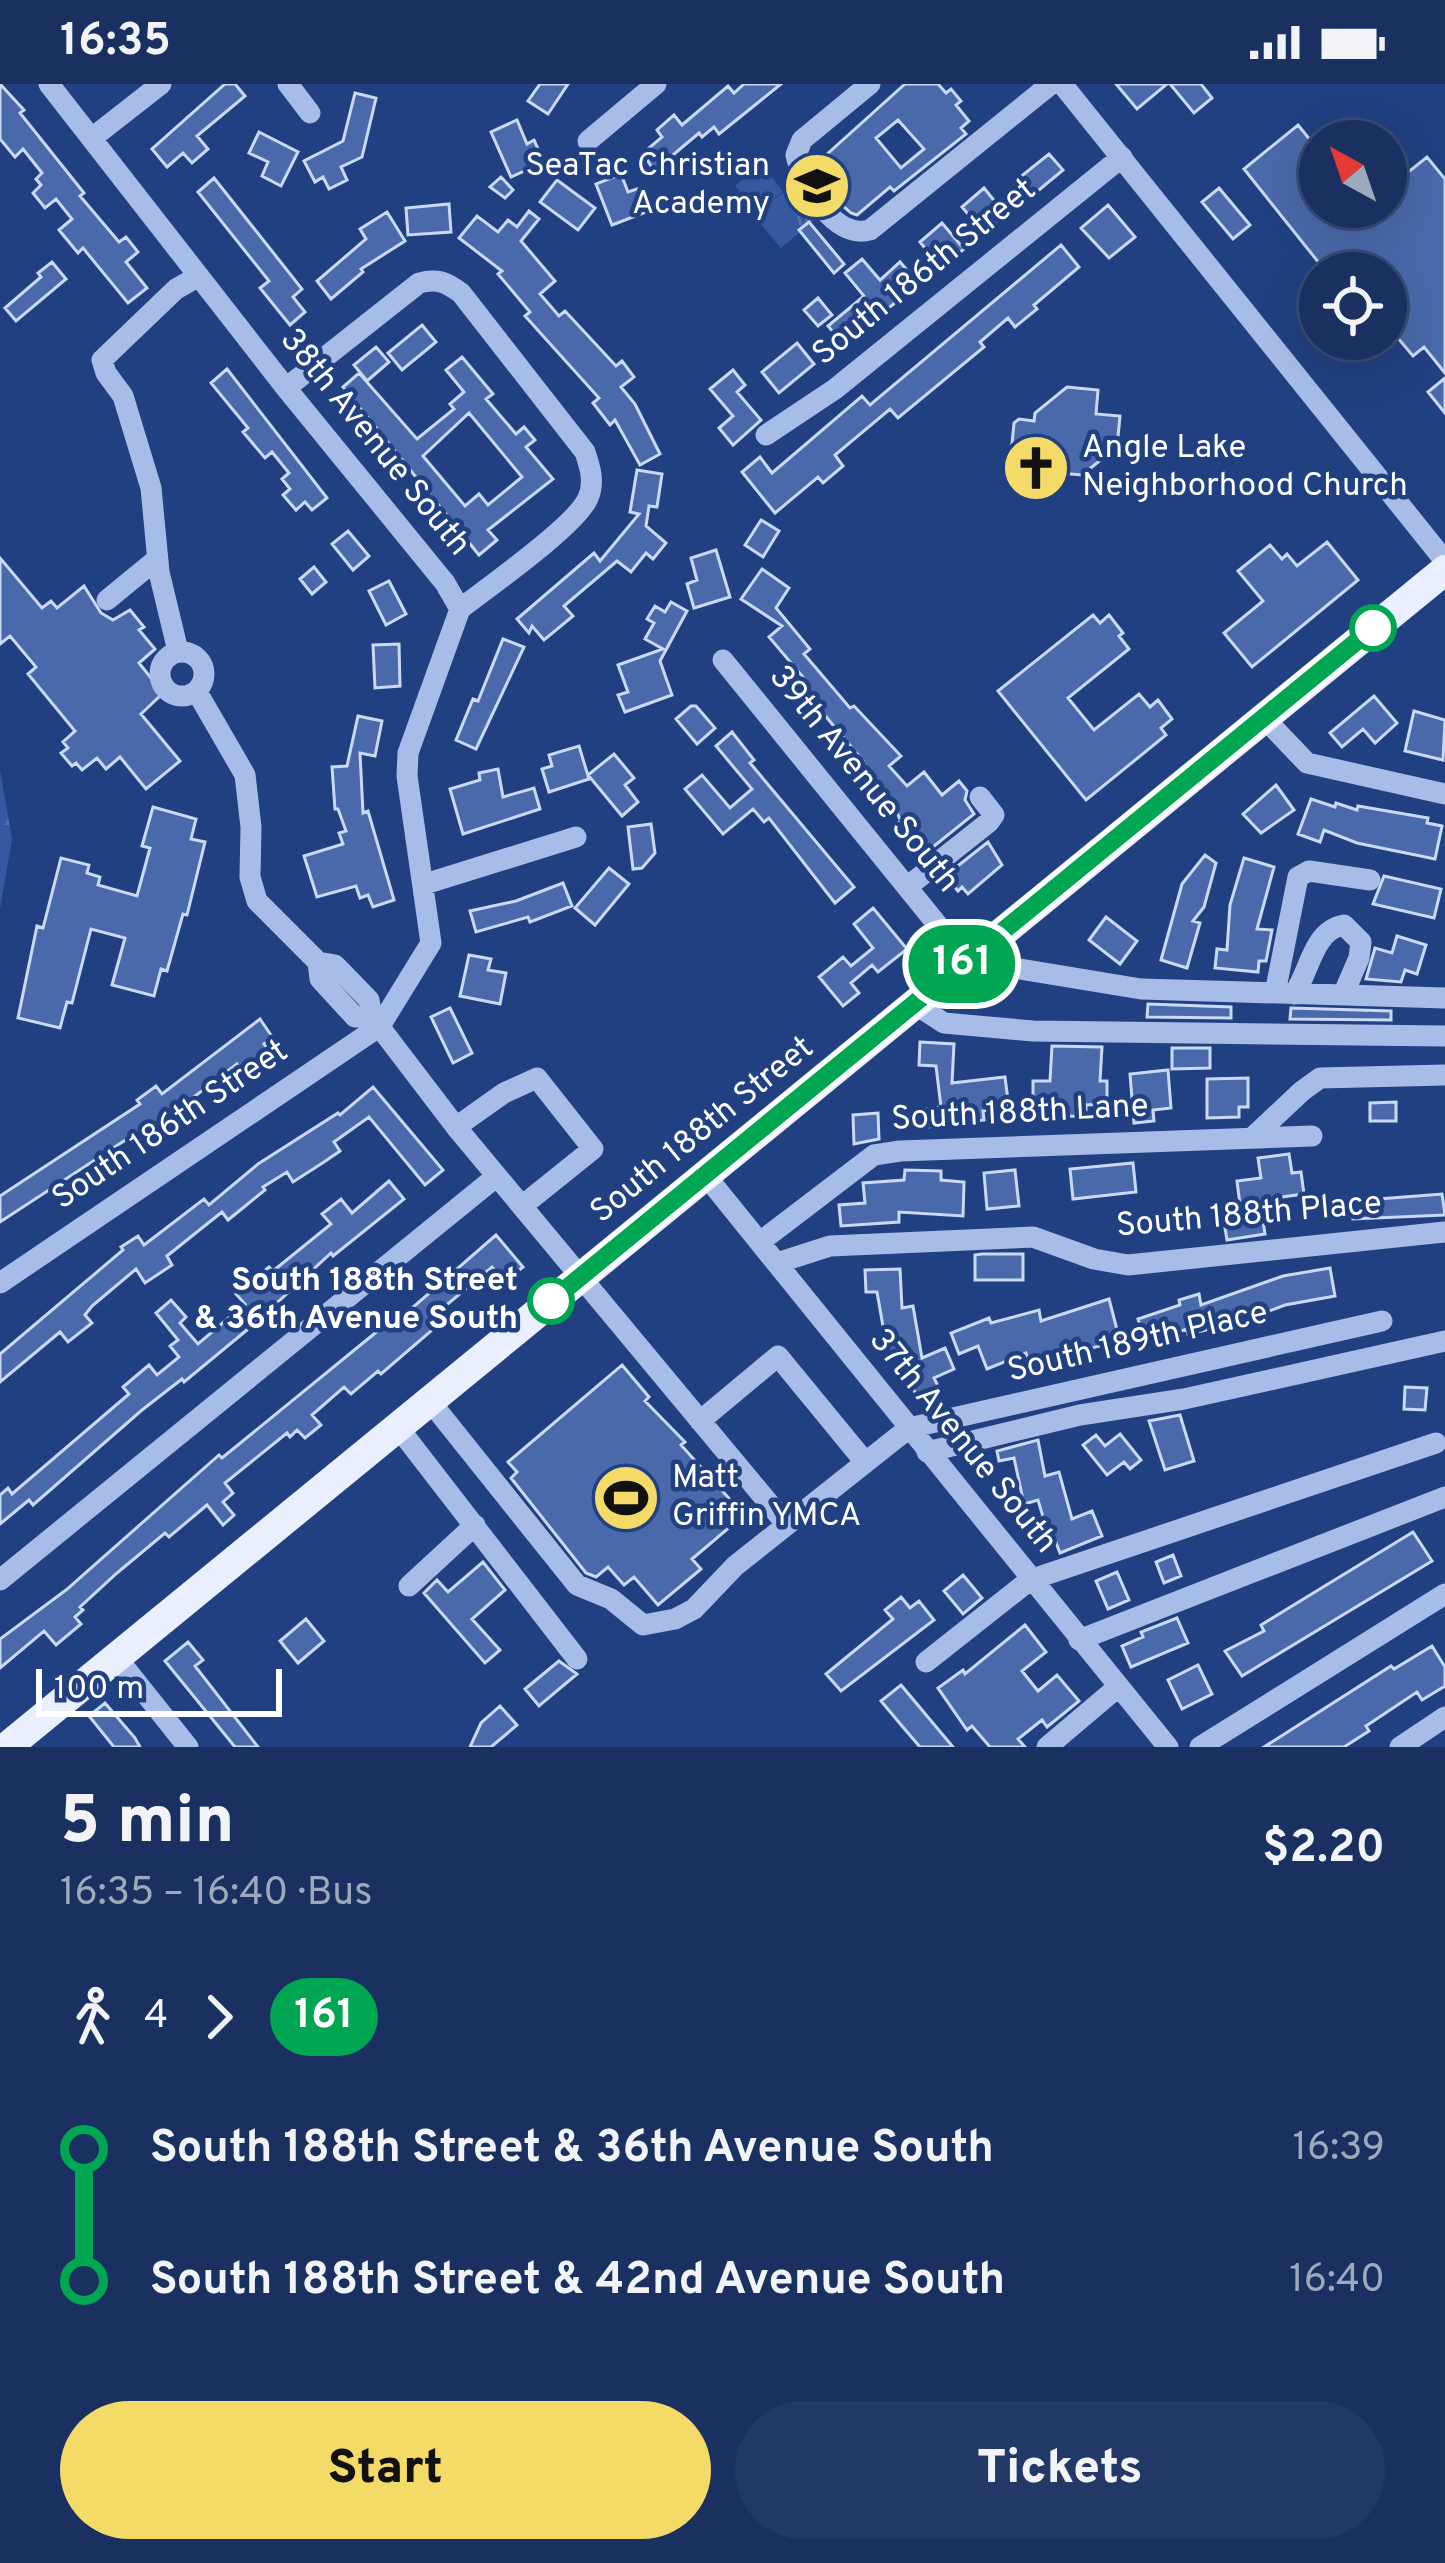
<!DOCTYPE html>
<meta charset="utf-8">
<style>
body{margin:0;font-family:Overpass,sans-serif;background:#223867;color:#f1f3f6;height:100vh;display:flex;flex-direction:column;font-size:45px;white-space:nowrap}
*{box-sizing:border-box;margin:0}
p{font-size:39px;color:#9fa9bd}
.icon{flex:none;width:66px;height:66px;fill:none;stroke:currentColor;stroke-width:2;stroke-linecap:round;stroke-linejoin:round}
.map{position:relative;height:1663px;overflow:hidden}
.drawer{display:flex;flex-direction:column;background:#193061;flex:1}
.drawer>*{flex:none}
.badge{padding:0 24px;border-radius:39px;font-size:42px;line-height:78px}
.needle{width:78px;rotate:320deg}
.tools{position:absolute;left:1299px;top:36px;display:grid;gap:24px}
.tools a{display:grid;place-items:center;width:108px;height:108px;border-radius:50%;background:#193061;box-shadow:0 12px 48px #0002,0 0 0 3px #374b76;font-size:60px}
.scale{position:absolute;left:36px;bottom:30px;width:246px;box-sizing:border-box;padding-left:12px;border:6px solid #fff;border-top:0;font-size:33px;line-height:42px;white-space:nowrap;color:#fff;-webkit-text-stroke:9px #214081;paint-order:stroke}
.map>.badge{position:absolute;translate:-50% -50%;box-shadow:0 0 0 6px #fff}
.legs{display:flex;align-items:center;gap:18px;height:132px;padding:0 60px;font-size:39px}
.legs p{margin-inline-start:auto}
.head{display:flex;align-items:center;justify-content:space-between;height:204px;padding:0 60px}
h1{font-size:66px;font-weight:800;line-height:90px}
.button{display:flex;gap:24px;margin-top:auto;padding:24px 60px}
.button a{flex:1;height:138px;border-radius:72px;background:#f4db68;color:#111;font-size:48px;font-weight:800;line-height:138px;text-align:center}
.button a+a{background:#223867;color:#f1f3f6}
ul{padding:0 60px;list-style:none}
li{display:flex;align-items:center;gap:42px;height:132px;font-size:45px}
li i{display:grid;place-items:center;width:18px;height:100%;margin:0 15px;background:currentColor}
li i::after{content:'';width:30px;height:30px;margin:-15px;border:9px solid;border-radius:50%;background:#193061}
li p{margin-inline-start:auto}
li:first-child i{background:linear-gradient(#0000 50%,currentColor 0)}
li:last-child i{background:linear-gradient(currentColor 50%,#0000 0)}
.status{display:flex;justify-content:space-between;align-items:center;height:84px;padding:0 60px;background:#193061;direction:ltr}
.status svg{height:33px;fill:currentColor}
.map>svg:first-child{display:block}
.grass{fill:#35589f}
.forest{fill:url(#forest-firs)}
.park{fill:url(#park-tufts)}
.building{fill:#4a69aa;stroke:#cad9f6;stroke-width:3;fill-rule:evenodd}
.lines{fill:none;stroke-linecap:round;stroke-linejoin:round}
.minor{stroke:#a7bde8;stroke-width:21}
.major{stroke:#e9effd;stroke-width:30}
.line-1-casing{stroke:#fff;stroke-width:27}
.line-1{stroke:#00a651;stroke-width:18}
.stop-1-dot{fill:#fff;stroke:#00a651;stroke-width:6}
.labels{text-anchor:middle;dominant-baseline:central;stroke-width:9;stroke-linejoin:round;paint-order:stroke}
.poi-label{font-size:33px;fill:#fff;stroke:#214081;text-anchor:start}
.street-label{font-size:33px;fill:#fff;stroke:#214081}
.stop-label{font-size:33px;font-weight:bold;fill:#fff;stroke:#214081;text-anchor:end}
</style>
<div class="status"><b>16:35</b><svg viewBox="0 0 49 12"><path d="M0 12V9h3v3zM5 12V6h3v6zM10 12V3h3v9zM15 12V0h3v12zM26 1h20v11H26zM47 4h2v5h-2z"/></svg></div>
<div class="map">
<svg width="1445" height="1663" viewBox="0 0 1445 1663">
<defs>
<pattern id="forest-firs" width="22" height="20" patternUnits="userSpaceOnUse" patternTransform="scale(3)"><rect width="22" height="20" fill="#35589f"/><path d="M5 1l3.5 6h-7zM16 11l3.5 6h-7z" fill="#5371ad"/></pattern>
<pattern id="park-tufts" width="24" height="20" patternUnits="userSpaceOnUse" patternTransform="scale(3)"><rect width="24" height="20" fill="#35589f"/><path d="M3 7l-1-3M5 7V3M7 7l1-3M15 17l-1-3M17 17v-4M19 17l1-3" fill="none" stroke="#5371ad"/></pattern>
</defs>
<rect width="100%" height="100%" fill="#214081"/>
<path class="grass" d="M761,80L783,107L758,129L735,102Z"/>
<path class="forest" d="M0,686L12,755L0,825Z"/>
<path class="park" d="M788,104L814,136L781,164L754,132Z"/>
<path class="building" d="M0,0L24,26L20,29L84,109L80,112L119,158L126,153L138,168L126,178L147,204L128,219L83,164L78,169L59,146L72,135L56,115L45,124L33,109L41,101L36,95L42,89L23,65L15,73L0,55Z
M225,0H235L245,12L197,52L208,65L192,79L183,69L167,83L152,65Z
M540,0H568L548,30L528,17Z
M744,0H781L719,50L714,43L702,53L699,49L654,87L643,69L662,53L657,46L674,31L682,41L728,2L734,9Z
M905,0H938L946,9L951,5L961,17L956,21L969,37L961,44L966,50L894,107L890,103L857,131L851,129L834,114L815,81ZM898,36L924,65L901,84L876,54Z
M1116,0H1167L1137,25Z
M1170,0H1201L1212,14L1194,29Z
M355,9L376,14L362,73L341,83L347,96L329,105L323,93L315,98L304,77L343,57Z
M517,36L527,60L534,56L544,78L511,93L491,48Z
M1298,41L1320,68V123H1386V106L1427,73L1445,95V289L1424,263L1413,272L1392,247L1386,252V189H1327L1244,85Z
M259,48L298,68L281,102L262,92L268,78L249,69Z
M1049,70L1063,86L1033,111L1019,94Z
M621,90L628,108L640,104L649,127L612,141L596,100Z
M501,93L513,106L505,114L490,103Z
M214,94L302,205L293,213L305,228L290,241L260,204L269,197L198,108Z
M557,96L595,124L578,146L540,118Z
M984,104L1005,130L983,148L962,123Z
M1219,104L1250,141L1233,155L1202,118Z
M449,120L451,148L408,151L406,124Z
M1108,121L1135,153L1109,174L1081,144Z
M529,127L539,135L521,157L555,197L540,210L559,232L565,227L616,282L622,277L634,293L621,303L635,320L660,370L640,381L615,336L610,341L593,319L599,314L525,232L530,228L498,190L502,187L459,154L477,132L498,148L508,136L517,143Z
M387,128L405,157L361,185L363,188L331,215L317,197L366,155L360,145Z
M809,138L844,180L834,189L799,146Z
M942,139L964,165L941,184L920,158Z
M1061,161L1079,183L1034,221L1037,225L1015,243L1008,234L980,258L984,263L898,334L890,325L835,371L843,382L823,399L818,393L775,429L742,388L760,373L772,389L862,312L870,321Z
M862,175L880,196L900,178L919,200L843,260L828,242L864,212L845,189Z
M52,178L66,195L16,237L5,224L41,193L38,189Z
M818,214L832,231L818,242L804,226Z
M422,241L436,258L402,286L388,269Z
M797,259L814,280L779,309L762,288Z
M376,263L389,278L367,297L354,281Z
M462,273L493,310L486,315L516,350L524,343L535,356L526,363L553,395L488,446L497,456L479,471L343,303L359,289L417,355L454,325L450,320L464,308L446,286ZM469,329L522,393L488,421L479,410L465,422L423,372Z
M227,285L327,414L312,426L305,418L296,426L283,411L290,405L282,395L289,389L272,368L265,374L243,348L248,344L211,299Z
M733,286L745,301L737,308L761,336L733,361L719,344L733,332L710,305Z
M1445,294V329L1428,308Z
M1067,303L1098,306L1096,330L1120,332L1117,363L1082,391L1025,386L1023,371L1011,370L1014,339L1019,335L1034,337L1035,329Z
M637,386L662,390L657,423L649,422L646,442L666,459L653,475L646,469L631,488L617,477L564,522L573,532L544,556L532,542L529,549L517,535L594,469L600,477L639,430L630,428Z
M761,436L779,447L763,473L745,461Z
M348,447L369,472L353,486L332,460Z
M1327,458L1358,496L1252,583L1224,549L1263,517L1238,487L1270,461L1282,475L1287,470L1297,482Z
M716,466L730,513L694,524L687,500L697,496L691,474Z
M0,474L42,524L51,517L57,524L84,502L101,529L113,536L130,526L144,543L139,546L155,565L139,579L163,609L141,630L180,677L146,705L120,673L106,685L97,674L82,686L76,679L72,682L61,669L68,664L63,658L75,647L28,590L36,583L10,552L0,560Z
M314,483L326,498L312,510L300,495Z
M762,485L789,504L776,524L810,565L804,570L850,624L854,622L901,672L889,682L907,702L924,688L942,711L959,697L967,707L965,716L974,730L923,771L907,755L896,740L901,737L895,725L859,681L863,677L797,598L803,593L769,553L782,542L741,515Z
M389,497L406,530L386,541L369,507Z
M671,518L687,527L660,577L672,611L625,628L618,611L628,608L618,581L663,565L645,555L654,539L647,535L655,522L665,528Z
M1093,531L1100,539L1109,531L1123,549L1119,552L1129,565L1068,614L1094,646L1139,610L1150,623L1158,616L1172,635L1161,644L1166,651L1086,716L998,607Z
M503,555L524,563L476,665L456,656L473,615L478,617Z
M399,560L400,602L375,604L373,561Z
M1374,612L1397,639L1375,659L1363,645L1342,663L1330,649Z
M691,622H696L715,644L697,660L676,635Z
M1414,627L1445,636L1443,676L1405,667Z
M358,632L382,637L375,672L360,669L363,729L368,727L394,816L373,823L368,811L360,814L356,802L317,813L304,772L343,760L339,749L346,747L338,725H335L332,683L347,682Z
M732,648L754,676L750,679L854,803L835,819L769,734L764,738L753,725L723,750L685,705L702,691L730,724L752,705L716,662Z
M579,662L589,695L549,708L542,685L552,682L549,671Z
M614,670L634,694L625,701L638,718L622,732L588,691Z
M498,685L503,713L534,704L540,725L463,750L450,705L480,696L479,689Z
M1276,701L1294,726L1261,749L1243,730Z
M1311,715L1335,723L1336,719L1357,726L1358,722L1428,734L1427,739L1442,742L1435,775L1357,759L1324,746L1320,758L1298,750Z
M153,723L196,735L191,755L205,758L187,831L183,830L167,887L161,885L154,912L112,901L125,854L91,845L72,919L67,918L60,944L18,934L37,842L43,844L61,774L89,781L87,789L100,793L98,801L137,812L150,764L142,762Z
M651,740L655,769L642,784L633,785L628,743Z
M988,758L1002,781L968,810L962,803L958,807L945,792Z
M1205,771L1216,779L1204,823L1193,837L1200,839L1187,884L1161,876L1182,800Z
M1244,774L1274,783L1257,845L1272,846L1266,877H1259L1258,888L1215,884L1217,865L1227,866L1230,821Z
M609,784L629,800L595,841L575,824Z
M1384,792L1441,805L1434,834L1373,820Z
M563,799L572,822L530,838L528,833L476,848L470,827L516,817Z
M873,824L907,865L878,888L872,881L851,899L859,909L843,922L819,893L843,873L851,882L873,864L854,840Z
M1106,833L1137,857L1120,880L1089,856Z
M1397,852L1426,861L1417,890L1405,886L1401,898L1366,895L1375,864L1392,869Z
M469,871L491,875L488,886L506,889L500,920L460,912Z
M1148,920L1231,923V934L1147,933Z
M450,924L472,969L453,979L431,933Z
M1291,924L1391,927V936L1290,935Z
M260,935L273,954L264,960L271,970L243,989L237,980L156,1042L153,1038L0,1138V1112L140,1020L137,1016L156,1002L162,1010Z
M920,958L954,960L952,999L1005,993L1009,1024L983,1027L984,1036L919,1044L917,1026L941,1023L936,982L919,981Z
M1052,962L1102,963L1100,997H1107V1020L1086,1021V1032L1033,1033V997H1050Z
M1172,964H1210V984L1172,985Z
M1168,986L1171,1024L1153,1026L1154,1037L1134,1039L1130,990Z
M1248,994V1023H1239V1033L1207,1034V995Z
M373,1003L443,1086L425,1101L369,1033L334,1058L340,1067L324,1078L293,1098L287,1088L263,1103L265,1106L228,1136L222,1128L167,1172L172,1181L145,1199L136,1185L92,1222L85,1231L92,1239L68,1258L60,1248L0,1298V1270L123,1166L121,1163L138,1152L144,1161L204,1115L209,1121L258,1080L338,1029L340,1031Z
M1396,1018V1037H1370V1019Z
M878,1029L879,1055L854,1060L853,1031Z
M1289,1070L1292,1089L1301,1088L1304,1110L1260,1116L1265,1150L1227,1156L1223,1132L1241,1129L1237,1097L1261,1094L1258,1074Z
M1133,1079L1136,1108L1073,1115L1070,1085Z
M905,1086L941,1087V1096L964,1098L963,1132L899,1128V1138L841,1142L839,1121L865,1119L863,1099L904,1096Z
M1015,1086L1019,1122L987,1125L984,1089Z
M389,1097L404,1115L333,1172L331,1169L253,1241L184,1298L182,1295L142,1326L33,1421L29,1416L0,1440V1411L8,1404L12,1410L129,1310L123,1303L149,1281L157,1291L179,1273L170,1262L178,1256L156,1229L171,1216L186,1233L180,1239L198,1260L245,1220L236,1210L269,1183L273,1187L331,1140L322,1130L341,1115L352,1129Z
M1442,1110L1445,1131L1353,1135V1117Z
M496,1151L523,1183L505,1198L492,1183L438,1228L445,1235L381,1290L378,1287L351,1310L344,1303L312,1331L321,1341L305,1354L297,1346L290,1353L287,1349L225,1399L233,1409L223,1418L234,1431L223,1441L207,1421L169,1453L165,1449L117,1489L80,1523L83,1526L75,1533L81,1540L56,1561L44,1547L0,1584V1555L66,1506L219,1371L222,1374L385,1241L388,1245Z
M982,1170H1023V1196H975V1171Z
M1330,1184L1335,1212L1285,1221L1238,1239L1188,1250L1187,1245L1146,1259L1138,1235L1180,1221L1179,1216L1199,1210L1201,1221L1283,1192Z
M900,1185L902,1224L913,1222L922,1274L945,1264L954,1285L934,1294L938,1302L916,1311L898,1269L888,1271L877,1208H866L865,1186Z
M1109,1215L1120,1257L1051,1274L1052,1278L1030,1283L1026,1269L987,1285L978,1262L959,1270L951,1249L989,1234L991,1239L1039,1226L1041,1237Z
M622,1281L649,1313L645,1317L685,1358L681,1361L744,1431L692,1475L701,1485L658,1521L634,1493L624,1501L608,1483L596,1493L586,1489L511,1394L517,1388L508,1378Z
M1405,1303L1427,1304L1425,1326L1404,1325Z
M1180,1331L1194,1377L1165,1386L1149,1337Z
M1120,1350L1141,1376L1130,1385L1124,1378L1107,1391L1083,1361L1096,1351L1105,1362Z
M1038,1356L1045,1392L1059,1388L1072,1435L1092,1427L1102,1452L1060,1469L1055,1456L1047,1460L1042,1448L1047,1446L1038,1416L1024,1420L1014,1374L999,1377L997,1367Z
M1413,1448L1432,1477L1242,1592L1225,1567L1264,1547L1261,1541Z
M1173,1471L1181,1492L1164,1499L1156,1478Z
M483,1478L505,1506L472,1535L500,1566L485,1579L424,1509L437,1496L448,1508Z
M1117,1488L1129,1516L1108,1525L1096,1497Z
M963,1491L982,1514L963,1530L944,1507Z
M901,1513L910,1524L919,1517L934,1536L841,1607L826,1590L893,1535L885,1526Z
M1177,1534L1188,1559L1131,1583L1122,1562L1143,1553L1141,1548Z
M306,1535L324,1557L298,1579L280,1557Z
M1025,1541L1046,1568L1022,1587L1038,1607L1057,1591L1079,1617L1047,1643L1042,1636L1018,1655L1025,1663H990L972,1642L967,1646L938,1604L963,1586L965,1590Z
M188,1558L203,1576L195,1582L258,1663H235L165,1577Z
M1432,1562L1445,1583V1602L1422,1616L1417,1608L1366,1642L1369,1647L1344,1663H1264L1391,1582L1394,1585Z
M559,1577L577,1590L539,1622L525,1605Z
M1198,1581L1212,1610L1182,1625L1168,1596Z
M901,1601L953,1663H920L902,1642L881,1617Z
M105,1619L135,1654L140,1663H114L89,1632Z
M500,1622L517,1641L491,1663H470L481,1639Z"/>
<g class="lines">
<path class="minor" d="M49,0L286,304L445,499L460,525
M288,0L310,29
M870,0L802,56L796,71C803,101 834,156 870,146L1051,0
M1062,0L1445,477
M92,54L161,0
M588,57L656,0
M286,304L419,199C437,194 446,198 461,209L585,368C590,383 595,398 588,414C577,441 488,503 460,525
M766,351L835,305L1122,73
M107,516L157,475
M178,567L159,488L151,404L123,312L106,289L102,276L176,205L199,192
M160 590a22 22 0 1 1 44 0a22 22 0 1 1-44 0Z
M723,576L966,876L1141,905L1445,914
M197,608L245,691L251,743L250,793L257,817L318,878L335,881L369,916L372,933
M1263,633L1307,679L1445,710
M425,800L576,753
M907,803L989,738L994,731L980,713
M318,878L320,895L355,933H372
M1275,909L1298,793L1309,787L1370,796
M1294,910C1310,887 1313,846 1344,841L1361,858L1359,874L1343,911
M913,919L944,939L1033,947L1445,952
M372,933L456,1043L787,1441
M456,1043L504,1009L537,994L593,1065L522,1122
M1253,1053L1302,1007L1320,994L1445,991
M706,1092L1168,1663
M760,1158L874,1071L900,1067L1312,1052
M777,1179L830,1162L1033,1153L1094,1175L1128,1181L1445,1148
M0,1199L380,942L431,859L407,692L408,669L460,525
M429,1316L577,1501L611,1515L643,1541L675,1535L694,1525L735,1482L909,1344L1382,1237
M700,1337L778,1272L865,1378
M397,1342L577,1575
M927,1368L1080,1331L1184,1315L1445,1257
M0,1496L497,1092
M409,1502L475,1441
M1079,1556L1445,1413
M117,1574L188,1663
M926,1578L1030,1496L1436,1359
M1047,1663L1118,1603
M1200,1663L1445,1510
M1400,1663L1445,1633"/>
<path class="major" d="M7,1663L1445,486"/>
</g>
<g class="lines">
<g class="line-1-casing">
<path id="line-1" d="M551,1217L1373,544"/>
</g>
<use href="#line-1" class="line-1"/>
</g>
<defs>
<g id="school-disc" transform="scale(3.45)"><circle r="9.5" fill="#f4db68" stroke="#214081"/><path d="M0-5L7-2L0 1L-7-2ZM-4 1L0 2.5L4 1V4Q0 6-4 4Z" fill="#111"/></g>
<g id="church-disc" transform="scale(3.45)"><circle r="9.5" fill="#f4db68" stroke="#214081"/><path d="M-1.2-6h2.4v3.5h3.3v2.4h-3.3V6h-2.4V-.1h-3.3v-2.4h3.3Z" fill="#111"/></g>
<g id="stadium-disc" transform="scale(3.45)"><circle r="9.5" fill="#f4db68" stroke="#214081"/><path d="M0-5a6.5 5 0 1 0 0 10a6.5 5 0 1 0 0-10ZM-3.5-1.8h7v3.6h-7Z" fill="#111"/></g>
</defs>
<g fill-rule="evenodd">
<use href="#school-disc" x="817" y="102"/>
<use href="#church-disc" x="1036" y="384"/>
<use href="#stadium-disc" x="626" y="1414"/>
</g>
<g class="stop-1-dot">
<circle cx="1373" cy="544" r="21"/>
<circle cx="551" cy="1217" r="21"/>
</g>
<g class="labels">
<g class="poi-label">
<text x="770" y="83" text-anchor="end">SeaTac Christian<tspan x="770" dy="38">Academy</tspan></text>
<text x="1082" y="365">Angle Lake<tspan x="1082" dy="38">Neighborhood Church</tspan></text>
<text x="672" y="1395">Matt<tspan x="672" dy="38">Griffin YMCA</tspan></text>
</g>
<g class="street-label">
<text transform="translate(925 189) rotate(-39)">South 186th Street</text>
<text transform="translate(374 359) rotate(51)">38th Avenue South</text>
<text transform="translate(863 696) rotate(51)">39th Avenue South</text>
<text transform="translate(1020 1030) rotate(-3)">South 188th Lane</text>
<text transform="translate(171 1042) rotate(-34)">South 186th Street</text>
<text transform="translate(703 1047) rotate(-39)">South 188th Street</text>
<text transform="translate(1249 1132) rotate(-5)">South 188th Place</text>
<text transform="translate(1138 1259) rotate(-13)">South 189th Place</text>
<text transform="translate(962 1358) rotate(51)">37th Avenue South</text>
</g>
<g class="stop-label">
<text x="518" y="1198">South 188th Street<tspan x="518" dy="38">&amp; 36th Avenue South</tspan></text>
</g>
</g>
</svg>
<div class="tools">
<a><svg class="needle" viewBox="-14 -14 28 28"><path d="M0-13l5 13h-10z" fill="#e53935"/><path d="M0 13l5-13h-10z" fill="#9fa9bd"/></svg></a>
<a><svg class="icon" aria-label="locate" viewBox="0 0 24 24"><circle cx="12" cy="12" r="6"/><path d="M12 2v4M12 18v4M2 12h4M18 12h4"/></svg></a>
</div>
<div class="scale">100 m</div>
<b class="badge" style="left:962px;top:880px;background:#00a651;color:#fff">161</b>
</div>
<section class="drawer">
<div class="head"><div><h1>5 min</h1><p>16:35 – 16:40 · Bus</p></div><b>$2.20</b></div>
<div class="legs"><svg class="icon" aria-label="walk" viewBox="0 0 24 24"><circle cx="13" cy="4" r="2"/><path d="M13 8l-2 6 4 7M11 14l-3 7M7 12l3-4h3l4 4"/></svg>4<svg class="icon" aria-label="forward" viewBox="0 0 24 24"><path d="M9 5l7 7-7 7"/></svg><b class="badge" style="background:#00a651;color:#fff">161</b></div>
<ul>
<li><i style="color:#00a651"></i><b>South 188th Street &amp; 36th Avenue South</b><p>16:39</p></li>
<li><i style="color:#00a651"></i><b>South 188th Street &amp; 42nd Avenue South</b><p>16:40</p></li>
</ul>
<div class="button"><a>Start</a><a>Tickets</a></div>
</section>
